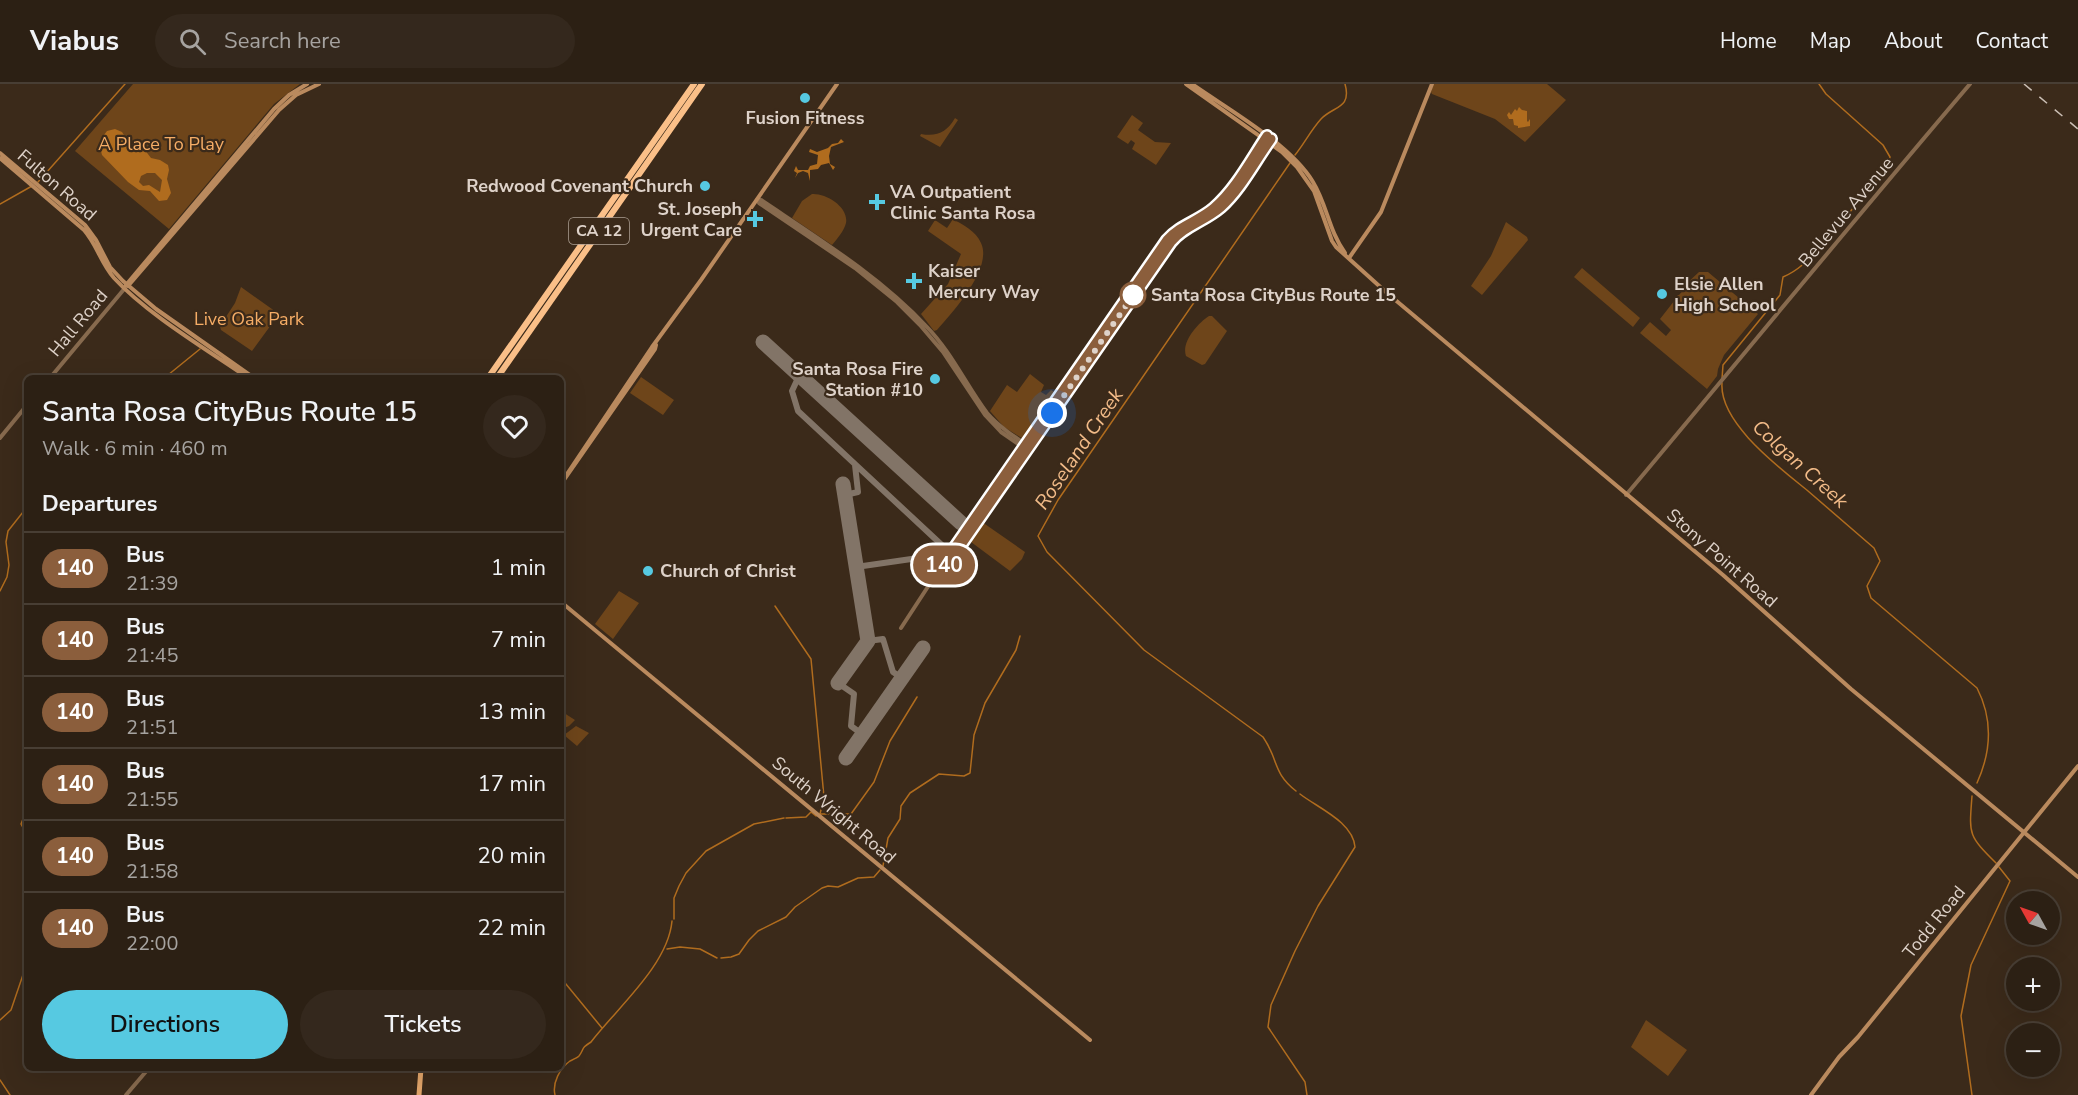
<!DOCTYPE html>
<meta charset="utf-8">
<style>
body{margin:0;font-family:"Nunito Sans",sans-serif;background:#34281d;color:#f1f3f6;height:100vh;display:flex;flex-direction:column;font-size:22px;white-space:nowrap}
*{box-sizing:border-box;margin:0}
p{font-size:20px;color:#a6a3a0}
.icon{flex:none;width:33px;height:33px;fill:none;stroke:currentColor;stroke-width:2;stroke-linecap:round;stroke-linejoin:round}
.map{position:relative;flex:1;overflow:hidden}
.details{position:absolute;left:24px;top:291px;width:540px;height:696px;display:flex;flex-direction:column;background:#2c2014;border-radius:9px;box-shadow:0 6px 24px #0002,0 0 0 2px #483e34}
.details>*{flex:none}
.badge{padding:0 12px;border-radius:20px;font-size:21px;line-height:39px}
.needle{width:39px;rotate:310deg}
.tools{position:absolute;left:2006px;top:807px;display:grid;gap:12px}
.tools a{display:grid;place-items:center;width:54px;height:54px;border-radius:50%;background:#2c2014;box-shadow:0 6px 24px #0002,0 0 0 2px #483e34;font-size:30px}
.you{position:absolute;width:30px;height:30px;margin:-15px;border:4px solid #fff;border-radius:50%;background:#1a73e8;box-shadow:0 0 0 9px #1a73e833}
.map>.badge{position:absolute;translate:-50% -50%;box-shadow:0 0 0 3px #fff}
h2{padding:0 18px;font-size:22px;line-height:54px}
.round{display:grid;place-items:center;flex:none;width:63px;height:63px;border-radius:32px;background:#34281d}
.headline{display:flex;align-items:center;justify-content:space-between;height:102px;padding:0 18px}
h1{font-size:28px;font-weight:600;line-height:45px}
.cta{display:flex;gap:12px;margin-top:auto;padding:12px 18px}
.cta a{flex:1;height:69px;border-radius:36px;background:#56c9e1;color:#111;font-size:24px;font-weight:600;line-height:69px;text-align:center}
.cta a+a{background:#34281d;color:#f1f3f6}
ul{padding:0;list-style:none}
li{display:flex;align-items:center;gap:18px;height:72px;padding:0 18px;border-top:2px solid #483e34}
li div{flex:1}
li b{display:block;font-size:22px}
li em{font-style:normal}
li .badge{min-width:66px;font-weight:700;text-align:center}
header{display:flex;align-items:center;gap:36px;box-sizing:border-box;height:84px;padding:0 30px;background:#2c2014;border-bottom:2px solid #483e34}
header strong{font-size:28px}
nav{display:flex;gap:33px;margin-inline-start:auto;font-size:21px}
.search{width:420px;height:54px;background:#34281d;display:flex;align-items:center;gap:15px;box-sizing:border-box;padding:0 21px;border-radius:33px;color:#a6a3a0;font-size:22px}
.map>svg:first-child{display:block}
.green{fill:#6e451a}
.water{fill:#b06c1e;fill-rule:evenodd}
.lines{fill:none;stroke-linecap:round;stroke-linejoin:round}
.stream{stroke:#b06c1e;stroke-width:1.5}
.taxiway{stroke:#827467;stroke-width:6}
.runway{stroke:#827467;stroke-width:15}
.tertiary{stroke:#876a4e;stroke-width:4}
.secondary{stroke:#ba8a5e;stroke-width:4}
.primary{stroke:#e1a469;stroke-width:5}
.motorway{stroke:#fabf88;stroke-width:6}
.rail{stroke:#cabeb4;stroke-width:1.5;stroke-dasharray:10 10;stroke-linecap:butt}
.line-casing{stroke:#fff;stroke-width:14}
.line{stroke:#8b5e3c;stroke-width:9}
.walk{stroke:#ded2c9;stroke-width:6;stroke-dasharray:0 10.8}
.poi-dot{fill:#56c9e1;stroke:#3b2a1a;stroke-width:2}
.stop-dot{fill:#fff;stroke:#8b5e3c;stroke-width:3}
.labels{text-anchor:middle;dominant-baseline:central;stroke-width:4.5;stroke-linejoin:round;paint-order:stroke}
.shield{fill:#3b2a1a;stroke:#ada094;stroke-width:1.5}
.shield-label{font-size:16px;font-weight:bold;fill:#ded2c9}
.poi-label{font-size:18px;font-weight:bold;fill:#ded2c9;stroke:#3b2a1a;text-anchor:start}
.park-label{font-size:18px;fill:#f6ad66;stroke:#3b2a1a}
.street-label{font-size:18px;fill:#ded2c9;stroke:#3b2a1a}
.stop-label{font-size:18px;font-weight:bold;fill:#ded2c9;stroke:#3b2a1a;text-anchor:start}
.water-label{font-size:20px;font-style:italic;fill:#f2bb88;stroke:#3b2a1a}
</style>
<header>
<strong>Viabus</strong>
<div class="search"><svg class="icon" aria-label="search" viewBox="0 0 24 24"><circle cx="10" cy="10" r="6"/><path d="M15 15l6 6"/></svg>Search here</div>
<nav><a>Home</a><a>Map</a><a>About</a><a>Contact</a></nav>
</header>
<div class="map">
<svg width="2078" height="1011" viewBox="0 0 2078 1011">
<rect width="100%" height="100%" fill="#3b2a1a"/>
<path class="green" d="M133,0H300L274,20L169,145L75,67Z
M1433,0H1547L1566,16L1525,58L1495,35L1432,10L1431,8Z
M1132,31L1143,39L1138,46L1155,58L1171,59L1156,81L1132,65L1135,59L1131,56L1128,60L1117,53Z
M955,34L958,36L940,63L920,52L921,50C937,53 947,48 955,34Z
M812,110C826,109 849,123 846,139C844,147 837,155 832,161L792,134L802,117Z
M953,135C963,141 976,147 981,159C993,184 953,228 937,246L934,247L921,230L948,200L961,170L928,147L935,136L947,144Z
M1506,138L1527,153L1528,156L1482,211L1471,202L1491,172Z
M1582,184L1640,234L1633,243L1574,193Z
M1699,188H1708L1758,230L1724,271L1718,285L1717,292L1707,305L1640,249L1650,238L1666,252L1671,246L1660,235L1678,212L1677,211H1679L1687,202L1686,200Z
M241,203L279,230L252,267L221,246L220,242L235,219Z
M1209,232H1212L1227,247L1205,280L1202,281L1186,272C1181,258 1198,239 1209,232Z
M1030,290L1044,301L1041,308L1046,311L1051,306L1056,309V313L1025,356L1004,343L990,327L1007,301L1017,308Z
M641,293L674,316L663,331L630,309Z
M978,438H982L1025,468L1022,475L1010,487L967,455Z
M619,507L639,519L613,555L595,540Z
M561,627L575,636L569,642L561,645Z
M576,642L589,649L577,662L564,651Z
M1646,936L1687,966L1668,992L1631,963Z"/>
<path class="water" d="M1519,23L1522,26L1527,27V37L1528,38L1530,35V42L1518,44V42L1514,41L1513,35H1509L1507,31L1509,28L1511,31L1515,25L1517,27Z
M115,45L122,48L130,61H141L151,74L160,76L168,81L169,86L167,95L171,109L167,116L159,117L150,107L139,106L128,98L102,71L99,59L101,55L107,47ZM147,89H155L162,96L160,108L149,101L143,102L139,98L141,92Z
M841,55L844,58L831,63L829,72L830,80L835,83L833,86L829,79L821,81L818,85L810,86V97L808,89L803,87L798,89L795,94L797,89L794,87L796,82L798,86H808L810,82L817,80L818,71L809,68L810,65L817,68L828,64L832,60L838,59Z"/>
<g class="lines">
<path class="stream" d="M1295,71C1304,60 1311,46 1321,35C1333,22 1352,25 1345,0
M1290,79L1058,416L1038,452L1047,468L1144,566L1263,653C1279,676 1272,688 1296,707
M38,98L125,0
M0,120L32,102
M168,291L200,265
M1722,295L1723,281L1780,211L1783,193C1808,182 1811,168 1830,152L1888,82L1890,73L1883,61L1826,10L1819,0
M1722,299C1719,339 1780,384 1808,407C1830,426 1852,445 1874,464L1880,477L1867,502L1871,514L1977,604C1993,635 1991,668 1977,699
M0,507L7,493L9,481L6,458L8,447L27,423
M775,522L811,575L824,713L820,730H851L874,698L890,657L917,613
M1300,710C1318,724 1353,738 1355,763L1318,822L1295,867L1271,921L1268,943L1305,998L1307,1011
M1972,712C1969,751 1968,751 1996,779
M27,725L21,740L27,751
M786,734L806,733L811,728L816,732
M883,782L888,754L900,735L901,722L910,709L939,690L964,692L970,689L974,651L985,619L1016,566L1020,552
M674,835V814L679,802L686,789L706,767L754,740L784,734
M667,865L680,863L700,865L717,874
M721,874L731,873L739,870L749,856L758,847L786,833L795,823L822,804L828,802L838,803L858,794L874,793L880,786
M561,894L602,944
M0,936L11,926L27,879
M0,996L10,1011
M555,1011C552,999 560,984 570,977C572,976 577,974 579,972C585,964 580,965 591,958C617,924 668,881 672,837
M1972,1011L1961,932L1971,881L2010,797L1999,783"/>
<path class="taxiway" d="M799,292L792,307L798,327L945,464L939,471L856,483
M845,411L858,408L855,381
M868,557L883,555L893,588L902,594
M838,599L854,610L851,642L862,650"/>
<path class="runway" d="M763,258L961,439
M838,599L868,557L843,400
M846,674L923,564"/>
<path class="tertiary" d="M757,116H761C819,155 879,192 927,243C952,269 966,301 987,329C999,343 1015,353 1030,363V366
M757,116L759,119L855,184L897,218L920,241L943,268L985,331L1001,348L1024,364
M50,294L125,204
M0,354L27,321
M1626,411C1741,274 1854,136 1970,0
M945,480L949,478L1171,158C1184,142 1205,137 1220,124C1240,106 1254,78 1270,56
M901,544L946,475L1167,156C1180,142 1196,138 1210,127C1234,109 1249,79 1265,55
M126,1011L149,984"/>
<path class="secondary" d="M1186,0L1282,68L1297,83L1314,107L1332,157L1336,163L1387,209L1723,491L1851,605L2078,793
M1192,0C1229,26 1290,60 1313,98C1327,121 1329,147 1345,169
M0,69L85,141L96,156L110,183L123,197L156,225L254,294
M0,74L84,146C97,161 101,179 114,194C147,230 206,265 248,294
M1349,174L1381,128L1432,0
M126,201L274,25L289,11L307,0
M128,202L279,26L296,11L319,0
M561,399L652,263L701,196L837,0
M561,400L655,265L656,261
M561,518L1090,956
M1811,1011L1839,973L1858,953L2078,682"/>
<path class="primary" d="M419,1011L421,984"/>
<path class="motorway" d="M488,294L694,0
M497,294L702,0"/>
<path class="rail" d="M2024,0L2078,45"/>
</g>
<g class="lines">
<g class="line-casing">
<path id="line" d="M1267,52C1251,76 1236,105 1214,124C1199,137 1180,141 1167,156L946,476L944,481L954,471L1171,158C1184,142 1205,137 1221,123C1241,105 1255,77 1271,55"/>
</g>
<use href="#line" class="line"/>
<path class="walk" d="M1052,329L1134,210L1133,211"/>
</g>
<g class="poi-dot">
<circle cx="805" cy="14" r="6"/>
<circle cx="705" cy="102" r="6"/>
<path d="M874 109h6v6h6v6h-6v6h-6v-6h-6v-6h6z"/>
<path d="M752 126h6v6h6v6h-6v6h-6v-6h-6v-6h6z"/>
<path d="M911 188h6v6h6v6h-6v6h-6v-6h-6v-6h6z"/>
<circle cx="1662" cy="210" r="6"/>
<circle cx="935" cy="295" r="6"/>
<circle cx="648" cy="487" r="6"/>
</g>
<circle class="stop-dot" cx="1133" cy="211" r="12"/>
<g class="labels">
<rect class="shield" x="569" y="134" width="60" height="26" rx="4.5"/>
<g class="shield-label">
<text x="599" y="147">CA 12</text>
</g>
<g class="poi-label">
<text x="805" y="34" text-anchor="middle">Fusion Fitness</text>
<text x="693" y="102" text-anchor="end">Redwood Covenant Church</text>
<text x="890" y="108">VA Outpatient<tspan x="890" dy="21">Clinic Santa Rosa</tspan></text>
<text x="742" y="125" text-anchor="end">St. Joseph<tspan x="742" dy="21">Urgent Care</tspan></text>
<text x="928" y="187">Kaiser<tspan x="928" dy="21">Mercury Way</tspan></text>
<text x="1674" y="200">Elsie Allen<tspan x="1674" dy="21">High School</tspan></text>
<text x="923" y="285" text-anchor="end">Santa Rosa Fire<tspan x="923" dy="21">Station #10</tspan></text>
<text x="660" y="487">Church of Christ</text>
</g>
<g class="park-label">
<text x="161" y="60">A Place To Play</text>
<text x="249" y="235">Live Oak Park</text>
</g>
<g class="street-label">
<text transform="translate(57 101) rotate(41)">Fulton Road</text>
<text transform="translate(1846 128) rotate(-50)">Bellevue Avenue</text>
<text transform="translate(78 239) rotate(-50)">Hall Road</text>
<text transform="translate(1722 474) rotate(41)">Stony Point Road</text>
<text transform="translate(834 726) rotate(40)">South Wright Road</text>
<text transform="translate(1934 838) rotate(-51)">Todd Road</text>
</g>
<g class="stop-label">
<text x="1151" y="211">Santa Rosa CityBus Route 15</text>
</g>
<g class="water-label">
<text transform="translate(1079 365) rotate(-56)">Roseland Creek</text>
<text transform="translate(1800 380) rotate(42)">Colgan Creek</text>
</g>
</g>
</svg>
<div class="tools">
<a><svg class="needle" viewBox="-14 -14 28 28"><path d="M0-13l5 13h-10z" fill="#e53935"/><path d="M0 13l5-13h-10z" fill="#a6a3a0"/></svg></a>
<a>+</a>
<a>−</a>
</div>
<div class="you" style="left:1052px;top:329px"></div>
<b class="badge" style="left:944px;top:481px;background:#8b5e3c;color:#fff">140</b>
<section class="details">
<div class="headline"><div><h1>Santa Rosa CityBus Route 15</h1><p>Walk · 6 min · 460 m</p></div><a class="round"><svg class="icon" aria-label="heart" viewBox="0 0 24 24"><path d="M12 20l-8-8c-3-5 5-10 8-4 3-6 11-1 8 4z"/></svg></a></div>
<h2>Departures</h2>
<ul>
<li><span class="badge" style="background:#8b5e3c;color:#fff">140</span><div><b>Bus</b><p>21:39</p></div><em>1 min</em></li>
<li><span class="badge" style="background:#8b5e3c;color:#fff">140</span><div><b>Bus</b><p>21:45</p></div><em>7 min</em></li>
<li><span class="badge" style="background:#8b5e3c;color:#fff">140</span><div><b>Bus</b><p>21:51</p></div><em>13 min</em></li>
<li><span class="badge" style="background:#8b5e3c;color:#fff">140</span><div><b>Bus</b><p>21:55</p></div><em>17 min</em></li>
<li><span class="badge" style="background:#8b5e3c;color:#fff">140</span><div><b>Bus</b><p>21:58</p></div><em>20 min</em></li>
<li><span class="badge" style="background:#8b5e3c;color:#fff">140</span><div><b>Bus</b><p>22:00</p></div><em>22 min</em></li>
</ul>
<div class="cta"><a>Directions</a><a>Tickets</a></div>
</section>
</div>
